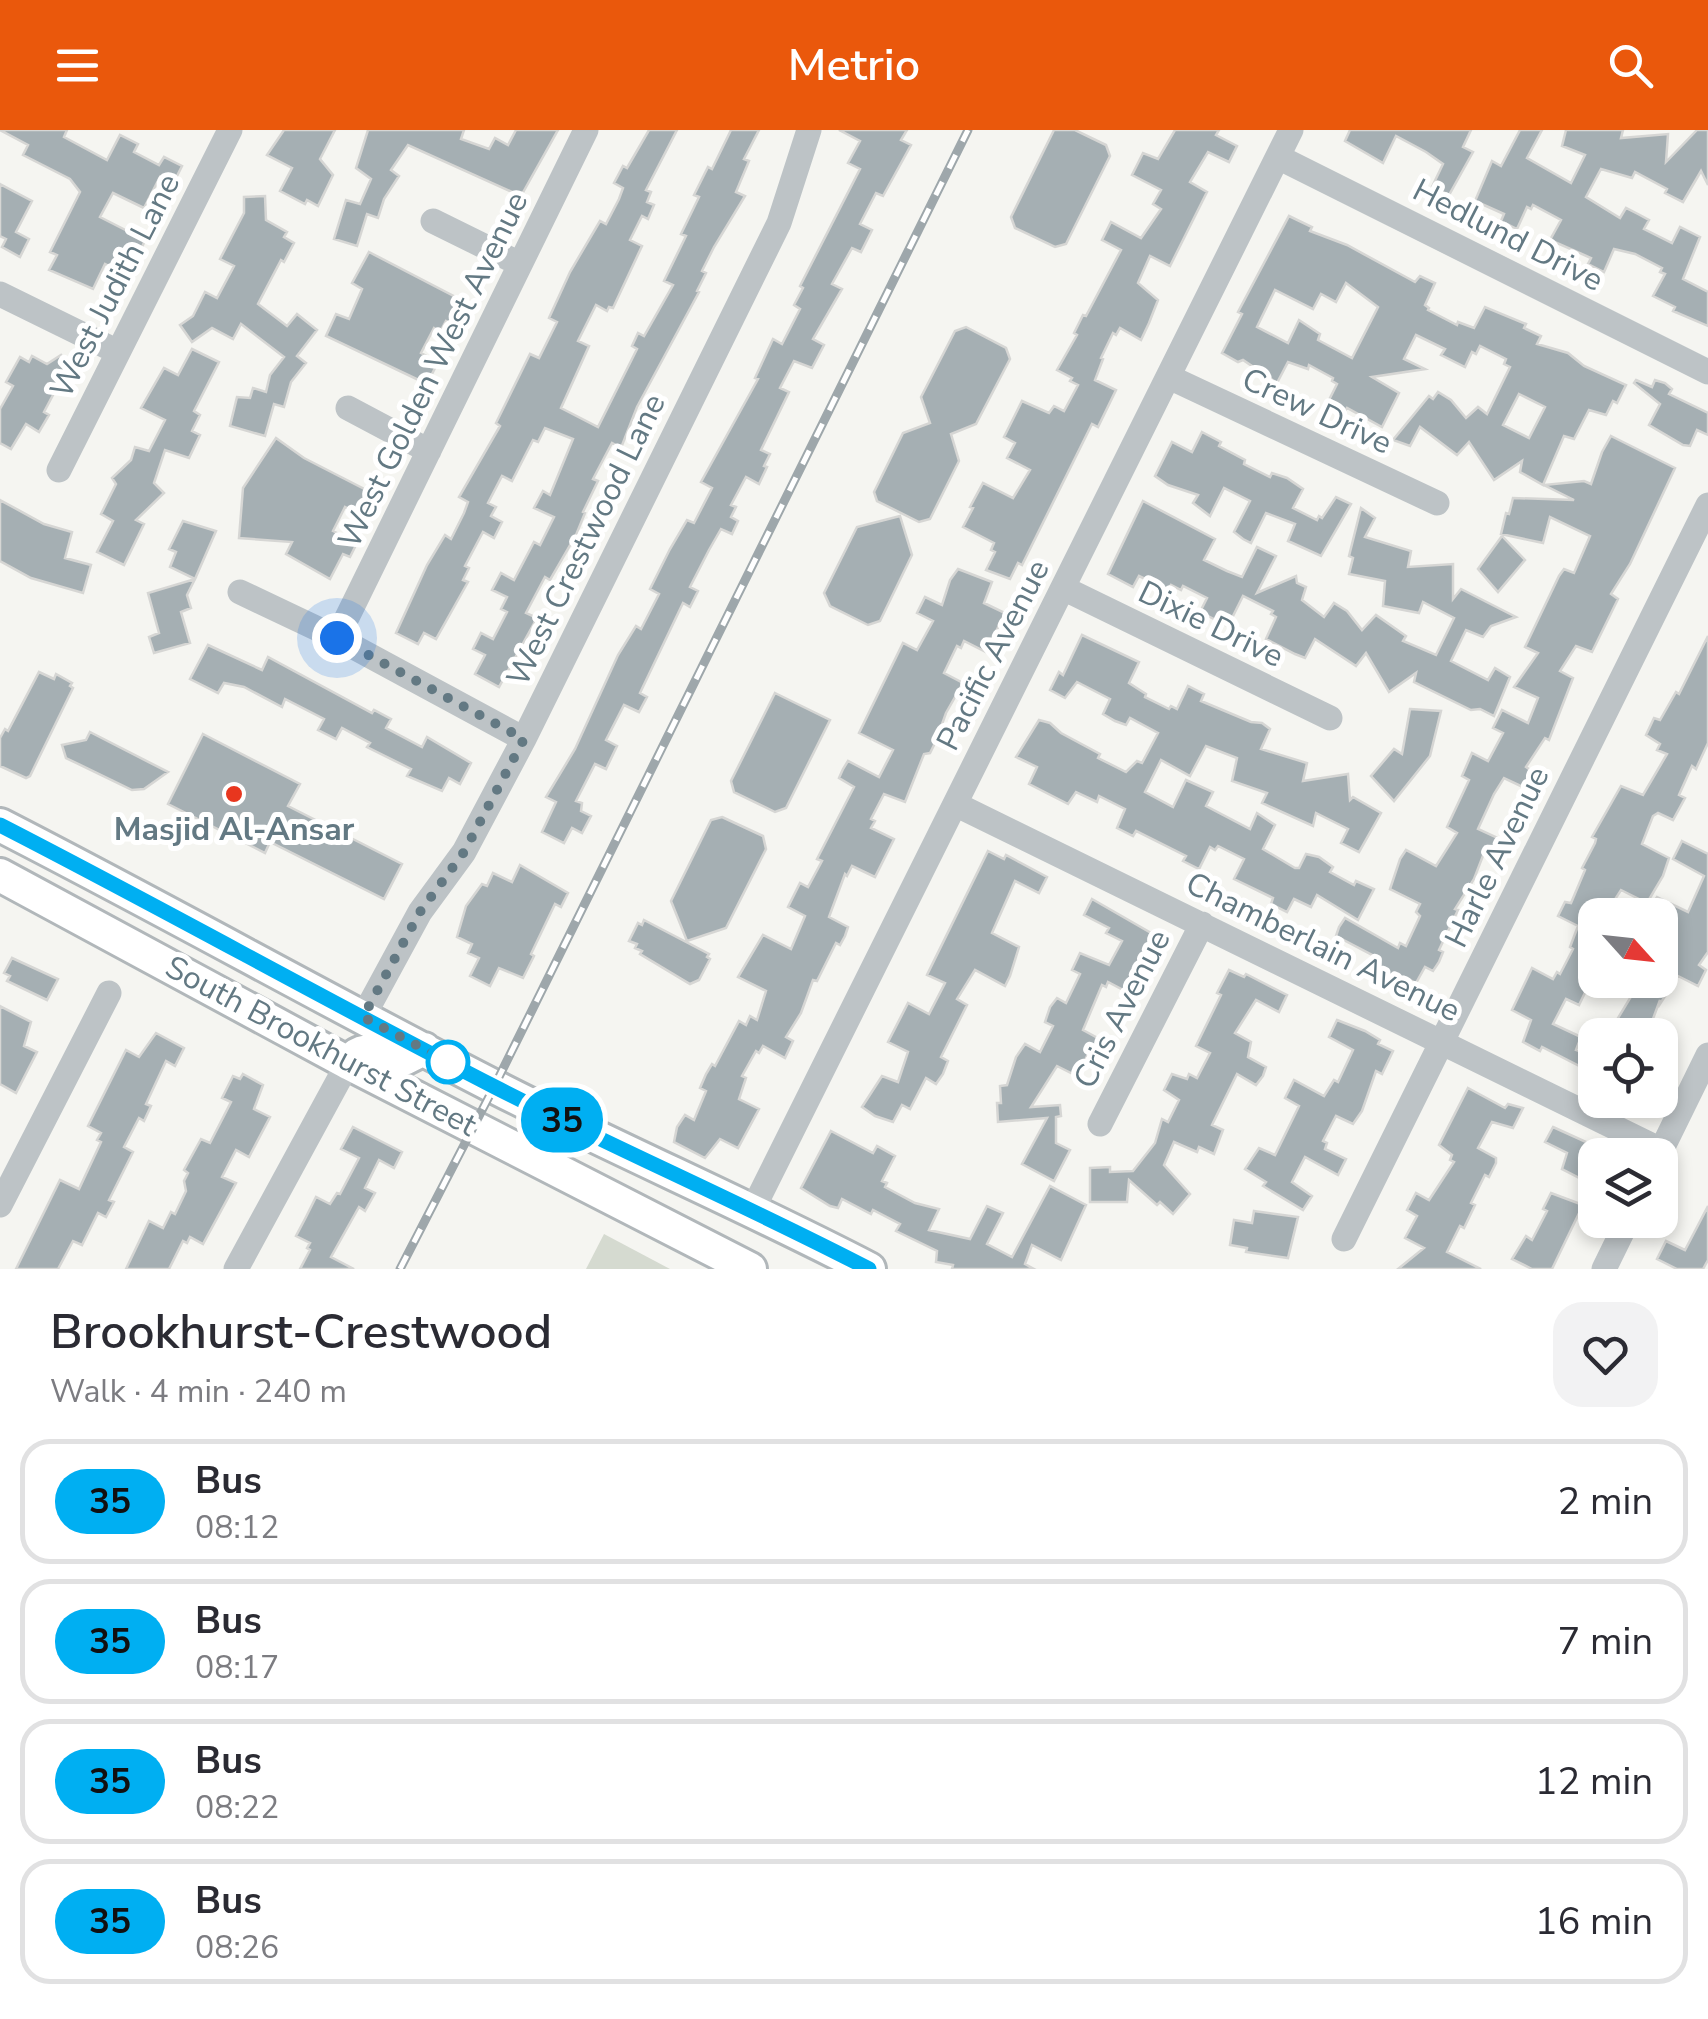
<!DOCTYPE html>
<meta charset="utf-8">
<style>
body{margin:0;font-family:"Nunito Sans",sans-serif;background:#f2f2f3;color:#2b2b33;height:100vh;display:flex;flex-direction:column;font-size:38px;white-space:nowrap}
*{box-sizing:border-box;margin:0}
p{font-size:32px;color:#7c7c81}
.icon{flex:none;width:55px;height:55px;fill:none;stroke:currentColor;stroke-width:2;stroke-linecap:round;stroke-linejoin:round}
.map{position:relative;height:1139px;overflow:hidden}
.details{display:flex;flex-direction:column;background:#fff;flex:1}
.details>*{flex:none}
.badge{padding:0 20px;border-radius:32px;font-size:35px;line-height:65px}
.needle{width:65px;rotate:117deg}
.fabs{position:absolute;left:1578px;top:768px;display:grid;gap:20px}
.fabs a{display:grid;place-items:center;width:100px;height:100px;border-radius:20px;background:#fff;box-shadow:0 5px 15px #0003;font-size:50px}
.you{position:absolute;width:50px;height:50px;margin:-25px;border:8px solid #fff;border-radius:50%;background:#1a73e8;box-shadow:0 0 0 15px #1a73e833}
.map>.badge{position:absolute;translate:-50% -50%;box-shadow:0 0 0 5px #fff}
.round{display:grid;place-items:center;flex:none;width:105px;height:105px;border-radius:30px;background:#f2f2f3}
.headline{display:flex;align-items:center;justify-content:space-between;height:170px;padding:0 50px}
h1{font-size:48px;font-weight:600;line-height:75px}
ul{padding:0;list-style:none}
li{display:flex;align-items:center;gap:30px;height:125px;margin:0 20px 15px;padding:0 30px;border:5px solid #e1e1e2;border-radius:30px}
li div{flex:1}
li b{display:block;font-size:38px}
li em{font-style:normal}
li .badge{min-width:110px;font-weight:700;text-align:center}
header{display:flex;justify-content:space-between;align-items:center;height:130px;padding:0 50px;background:#ea580c;color:#fff;font-size:45px;font-weight:600}
.map>svg:first-child{display:block}
.green{fill:#d5dad0}
.building{fill:#a5afb3;stroke:#d6d6d4;stroke-width:2.5;fill-rule:evenodd}
.lines{fill:none;stroke-linecap:round;stroke-linejoin:round}
.major-casing{stroke:#b1b7ba;stroke-width:38}
.minor{stroke:#bdc3c6;stroke-width:25}
.major{stroke:#fff;stroke-width:32}
.rail-casing{stroke:#9ea7ab;stroke-width:9}
.rail{stroke:#fff;stroke-width:5;stroke-dasharray:15;stroke-linecap:butt}
.line-casing{stroke:#fff;stroke-width:22}
.line{stroke:#00aff2;stroke-width:15}
.walk{stroke:#637983;stroke-width:10;stroke-dasharray:0 18}
.poi-dot{fill:#e8361e;stroke:#fff;stroke-width:4}
.stop-dot{fill:#fff;stroke:#00aff2;stroke-width:5}
.labels{text-anchor:middle;dominant-baseline:central;stroke-width:10;stroke-linejoin:round;paint-order:stroke}
.street-label{font-size:32px;fill:#637983;stroke:#fff}
.poi-label{font-size:32px;font-weight:bold;fill:#637983;stroke:#fff}
</style>
<header><svg class="icon" aria-label="menu" viewBox="0 0 24 24"><path d="M4 6h16M4 12h16M4 18h16"/></svg>Metrio<svg class="icon" aria-label="search" viewBox="0 0 24 24"><circle cx="10" cy="10" r="6"/><path d="M15 15l6 6"/></svg></header>
<div class="map">
<svg width="1708" height="1139" viewBox="0 0 1708 1139">
<rect width="100%" height="100%" fill="#f5f5f1"/>
<path class="green" d="M604,1104L670,1139H586Z"/>
<path class="building" d="M0,0H67L64,7L107,30L120,5L138,14L134,22L159,35L164,27L182,36L173,54L160,47L144,78L113,63L100,87L145,110L130,147L105,134L93,159L49,140L57,125L50,122L80,62L70,49L23,25L28,15Z
M284,0H335L320,29L333,45L318,76L307,70L305,74L280,61L292,38L267,25Z
M368,0H464L461,9L489,19L495,8L508,15L516,0H558L521,66L408,15L391,40L399,46L384,69L378,88L367,84L357,116L334,109L346,70L360,74L371,49L356,38Z
M649,0H677L646,60L651,62L647,72L654,75L648,89L642,86L630,110L642,116L613,178L609,177L607,181L596,175L578,211L589,216L561,278L598,297L637,219L632,216L638,203L644,206L673,155L664,151L686,106L681,104L699,67L694,65L708,37L712,39L731,0H759L744,29L749,31L736,62L745,66L714,117L702,141L706,143L697,161L699,162L637,277L621,318L612,313L593,349L598,351L583,382L585,383L576,405L550,450L545,447L526,483L537,488L499,557L475,544L485,525L473,519L481,503L493,509L507,482L501,479L507,467L492,460L501,443L514,450L534,412L540,415L554,387L534,378L543,361L550,365L573,309L545,298L538,312L533,310L512,351L502,346L488,373L496,377L491,386L502,392L494,408L483,402L465,436L469,438L463,450L468,452L436,509L424,503L418,514L396,503L427,435L445,405L451,409L464,383L468,372L459,367L500,296L496,293L530,224L539,228L557,192L549,188L570,142L600,91L606,94L619,69L623,58L614,53L623,36L627,38Z
M839,0H907L901,10L911,15L883,66L876,63L860,94L872,100L861,122L852,118L832,154L842,159L813,209L824,215L812,238L794,231L780,258L789,262L761,320L770,324L764,336L767,337L759,354L746,347L731,375L736,377L731,387L738,391L732,404L721,399L709,420L690,457L698,461L690,477L683,473L640,563L647,567L639,582L624,575L606,610L617,616L606,639L595,634L576,671L582,673L581,681L591,686L582,703L572,698L564,713L542,702L556,672L546,667L575,619L618,525L636,496L641,499L659,464L650,459L670,419L687,390L694,393L712,358L701,352L758,249L755,248L773,209L782,214L800,179L794,175L803,158L800,156L860,39L848,33L860,11Z
M1054,0H1075L1106,15L1110,26L1066,114L1055,117L1015,98L1011,87Z
M1175,0H1219L1216,5L1237,16L1229,32L1208,22L1190,52L1207,62L1170,136L1150,126L1138,153L1158,170L1149,193L1141,210L1120,198L1116,205L1113,203L1101,228L1103,229L1095,250L1116,260L1098,297L1092,294L1022,435L1018,433L1010,449L986,440L995,422L991,420L994,413L963,397L973,378L970,377L983,353L1013,368L1030,340L1007,328L1015,313L1004,307L1022,271L1049,283L1054,276L1064,281L1078,255L1070,251L1072,248L1057,240L1077,205L1074,203L1083,185L1086,186L1121,120L1102,110L1111,92L1141,108L1161,79L1153,74L1161,60L1132,45L1143,23L1158,29Z
M1350,0H1471L1463,17L1473,22L1449,65L1432,57L1443,34L1426,22L1396,6L1383,33L1345,11Z
M1520,0H1542L1527,28L1571,53L1585,25L1562,16L1566,0H1623L1621,8L1668,4L1666,32L1697,0H1708V55L1701,41L1683,72L1665,63L1667,59L1635,42L1632,48L1601,39L1586,67L1620,88L1626,78L1638,84L1649,90L1644,99L1672,113L1680,97L1700,107L1683,149L1708,162V196L1673,181L1675,177L1653,166L1665,144L1660,142L1662,138L1635,124L1614,119L1604,142L1588,134L1591,128L1550,110L1561,90L1533,75L1531,79L1527,77L1517,99L1501,91L1504,84L1475,71L1492,31L1501,36Z
M0,54L32,71L16,102L29,109L20,127L2,117L6,109L0,106Z
M265,66L266,90L287,102L284,107L294,113L284,132L281,130L258,174L287,196L297,184L317,200L297,226L306,233L291,252L284,277L274,274L265,306L230,296L237,267L250,268L253,258L266,262L270,245L284,227L241,194L233,209L212,198L192,212L180,195L193,186L205,162L217,168L234,136L220,129L244,83V67Z
M1289,86L1312,97L1310,101L1347,115L1415,152L1420,146L1435,153L1425,175L1429,178L1428,180L1457,195L1458,192L1474,198L1485,177L1526,194L1524,198L1541,206L1537,214L1568,223L1584,236L1626,255L1617,273L1613,271L1606,285L1589,280L1574,309L1564,306L1543,355L1520,342L1522,331L1494,350L1469,312L1457,325L1420,297L1410,316L1393,310L1429,266L1433,269L1438,262L1451,270L1466,288L1478,277L1487,284L1510,237L1504,234L1506,229L1480,216L1476,224L1472,222L1465,237L1441,225L1445,219L1416,205L1404,229L1425,239L1372,247L1399,263L1382,297L1347,278L1343,284L1326,276L1337,254L1332,251L1333,248L1309,235L1308,239L1288,232L1277,253L1243,230L1238,232L1222,223L1242,184L1238,182ZM1346,153L1378,177L1352,228L1318,210L1320,204L1299,190L1288,213L1257,197L1275,160L1313,179L1321,164L1336,172ZM1519,264L1545,277L1529,308L1503,295Z
M369,122L469,174L457,197L446,191L440,202L434,198L421,223L438,232L427,254L326,206L336,184L349,189L362,159L352,153Z
M966,197L1006,218L1010,229L976,294L951,304L959,331L930,389L919,392L877,371L874,362L903,303L930,293L921,267L955,201Z
M192,219L219,232L194,281L200,285L192,301L200,305L189,328L165,320L154,353L164,363L136,390L144,394L124,435L97,422L113,391L101,384L116,354L112,348L131,330L135,317L149,321L165,290L141,278L164,238L178,245Z
M61,225L73,243L61,250L44,282L49,285L39,302L26,294L11,319L0,313V279L13,256L6,252L20,227L29,232L32,226L47,234Z
M1636,250L1652,257L1655,250L1665,253L1672,259L1669,264L1708,283V305L1697,300L1690,316L1683,315L1649,295L1660,274L1634,253Z
M1202,302L1221,312L1219,316L1245,330L1244,334L1270,347L1272,343L1287,348L1303,359L1293,378L1317,390L1319,386L1322,388L1336,367L1351,374L1321,426L1288,411L1295,394L1266,383L1251,413L1243,409L1234,402L1250,371L1224,358L1210,386L1193,373L1198,365L1168,355L1155,346L1172,312L1192,322Z
M1611,306L1675,338L1630,434L1611,464L1618,469L1592,522L1576,516L1560,541L1573,548L1549,610L1545,608L1526,637L1533,642L1525,658L1504,648L1494,664L1478,699L1500,709L1492,726L1484,723L1474,749L1455,779L1458,780L1439,820L1443,822L1439,832L1433,841L1425,837L1416,853L1404,847L1401,853L1370,832L1372,825L1336,806L1339,797L1345,788L1398,818L1400,813L1406,816L1420,786L1416,782L1420,774L1390,759L1400,729L1406,720L1436,736L1457,703L1447,697L1469,650L1462,646L1472,623L1488,631L1503,603L1493,598L1502,580L1528,593L1538,568L1514,557L1538,523L1525,517L1559,446L1564,439L1574,443L1590,406L1550,387L1543,413L1501,404L1506,383L1509,384L1513,368L1574,370L1544,355L1584,351L1591,354L1602,322Z
M276,308L304,328L374,364L362,386L345,377L333,401L357,413L350,427L343,424L330,449L286,424L292,412L239,408L243,358Z
M0,370L44,394L72,402L65,428L91,435L83,463L31,448L0,431Z
M1143,371L1215,409L1204,430L1227,441L1242,447L1257,417L1276,426L1257,463L1296,446L1297,453L1306,457L1302,470L1324,487L1334,473L1347,481L1362,500L1376,485L1406,506L1403,511L1436,525L1454,488L1423,472L1419,483L1383,476L1385,451L1349,444L1353,428L1349,426L1361,378L1375,388L1365,407L1411,421L1408,437L1453,434V469L1461,459L1516,487L1491,496L1483,507L1466,500L1451,531L1488,550L1495,538L1510,547L1494,586L1480,579L1471,580L1414,552L1416,543L1389,562L1366,523L1356,536L1315,509L1305,528L1295,524L1266,509L1276,487L1271,484L1273,481L1243,466L1228,496L1200,482L1207,468L1183,456L1181,460L1171,455L1168,460L1139,446L1133,457L1108,444Z
M900,386L912,425L880,491L868,495L830,476L824,463L857,397Z
M183,391L216,401L195,449L170,437L176,422L169,419Z
M1502,406L1525,430L1498,462L1478,439Z
M958,439L992,452L984,473L1005,483L986,522L964,511L961,518L957,516L944,543L963,553L946,583L936,611L930,623L924,624L905,672L884,664L871,689L875,691L871,698L894,709L875,747L852,736L847,746L845,744L829,787L848,797L845,806L840,815L836,813L817,851L813,850L801,883L786,907L793,911L785,928L763,916L759,923L756,921L742,946L746,948L739,969L759,979L738,1018L720,1009L705,1028L674,1012L677,997L685,985L694,990L706,961L700,958L706,944L712,934L715,936L739,891L746,895L750,886L757,890L766,861L738,847L763,805L791,819L805,786L788,777L800,753L808,757L822,731L817,729L854,657L839,648L843,639L848,631L879,647L893,620L859,603L903,513L917,520L933,491L917,483L925,467L942,475L950,450Z
M195,449L187,465L191,478L181,482L190,513L154,523L149,507L159,503L148,463Z
M1082,505L1139,532L1129,553L1146,564L1145,567L1169,579L1171,576L1177,579L1188,556L1204,564L1201,571L1251,592L1262,593L1270,599L1261,619L1307,633L1303,651L1348,644L1350,670L1353,667L1381,683L1359,722L1341,713L1348,699L1316,683L1313,696L1262,673L1267,663L1232,651L1237,628L1206,616L1190,646L1161,630L1145,662L1173,677L1186,650L1213,662L1206,676L1250,699L1257,683L1275,695L1263,719L1295,738H1299L1306,724L1319,727L1333,737L1330,742L1354,755L1356,751L1374,759L1358,790L1317,765L1311,777L1294,769L1287,782L1271,774L1273,768L1234,749L1244,729L1218,716L1215,720L1210,717L1199,739L1183,731L1186,726L1136,701L1133,706L1117,698L1125,679L1099,666L1097,672L1076,662L1068,674L1029,654L1037,637L1016,627L1039,590L1050,593L1061,603L1100,624L1098,628L1126,642L1137,631L1142,633L1158,603L1130,588L1126,595L1115,591L1103,584L1110,569L1077,552L1065,568L1050,560L1059,542L1063,545Z
M1708,506V613L1696,639L1692,636L1679,665L1685,668L1673,690L1658,683L1653,686L1642,714L1669,728L1663,746L1647,773L1621,760L1605,785L1595,780V842L1579,875L1566,869L1553,894L1581,907L1576,920L1595,926V944L1542,917L1540,921L1523,912L1531,890L1512,880L1532,838L1553,849L1557,842L1560,844L1573,819L1570,817L1578,796L1558,786L1565,772L1571,773L1585,740L1582,738L1595,713L1596,709L1592,707L1621,656L1643,665L1667,624L1657,620L1660,614L1646,605L1654,588L1660,590L1676,562L1679,564Z
M208,515L262,540L268,527L372,583L374,580L391,589L386,598L422,617L427,607L471,633L460,654L449,648L442,661L407,646L411,639L367,617L370,613L342,598L336,609L318,600L324,589L285,569L282,577L244,557L224,553L218,563L190,549Z
M39,542L54,549L56,544L72,553L70,556L73,558L30,646L26,648L0,636V608L5,599L8,601Z
M775,563L830,590L786,678L775,682L734,662L731,651Z
M1410,579L1441,581L1430,626L1394,671L1371,646L1394,619L1402,624Z
M90,602L168,642L144,659L132,660L66,628L62,615L86,610Z
M203,604L300,654L288,676L402,734L384,769L270,712L265,723L168,674Z
M722,687L763,706L766,719L726,798L687,811L671,771L711,690Z
M1682,711L1708,724V822L1699,835L1706,840L1698,856L1678,846L1660,874V870L1647,905H1638L1615,893L1641,850H1660V785H1645L1657,767L1688,782L1704,746L1673,729Z
M988,721L1004,729L1006,725L1047,747L1039,763L1015,751L992,803L1019,817L1010,846L1005,856L975,840L957,869L967,875L941,927L948,931L943,944L936,954L926,948L910,979L902,975L893,992L875,986L862,977L882,946L898,952L908,922L888,912L908,873L929,884L945,853L927,845Z
M520,735L568,763L561,777L555,774L531,824L534,826L523,848L499,838L490,856L470,846L479,828L468,823L472,814L457,807L466,776L482,754L487,756L493,743L512,752Z
M1092,769L1158,807L1129,863L1108,852L1106,857L1102,855L1083,900L1105,912L1098,928L1088,924L1077,946L1057,936L1031,977L1060,975L1061,986L1056,987V1013L1070,1020L1054,1051L1022,1034L1047,988L998,992L997,973H1001L1000,956L1007,955L1016,927L1025,914L1040,922L1053,896L1045,892L1050,877L1057,868L1066,873L1080,844L1072,840L1080,823L1109,835L1122,811L1106,803L1109,798L1084,785Z
M644,790L709,824L707,827L710,829L699,850L690,854L640,824L642,821L635,818L637,814L629,811L638,793L642,795Z
M12,828L58,849L47,870L7,851L10,846L4,843Z
M1229,840L1244,847L1246,844L1287,865L1279,882L1256,870L1235,903L1251,912L1248,927L1266,937L1263,946L1256,955L1237,944L1212,995L1223,1000L1214,1024L1199,1017L1197,1022L1174,1012L1164,1035L1190,1064L1173,1084L1160,1072L1157,1075L1129,1050L1127,1072H1090V1038L1110,1037V1042L1133,1041L1155,1013L1162,989L1168,992L1179,970L1164,960L1172,944L1187,949L1189,944L1197,948L1210,923L1196,916L1221,865L1217,863Z
M0,876L31,892L24,916L37,922L16,963L0,954Z
M1337,890L1365,901L1380,910L1378,914L1393,921L1382,944L1376,941L1362,981L1353,994L1336,986L1323,1011L1327,1013L1325,1019L1346,1029L1338,1045L1305,1027L1292,1052L1312,1066L1303,1080L1263,1056L1266,1052L1245,1039L1259,1018L1275,1025L1299,976L1285,968L1294,950L1324,966L1334,950L1338,952L1353,920L1329,907Z
M156,903L184,918L175,936L166,931L146,974L151,976L144,991L139,988L124,1017L133,1022L109,1070L114,1072L106,1087L98,1083L82,1115L73,1111L58,1139H16L60,1050L79,1059L101,1012L97,1010L101,1003L88,996L126,920L139,927Z
M243,944L263,955L254,979L270,987L249,1027L236,1020L222,1047L236,1053L203,1114L190,1107L187,1113L183,1111L169,1139H126L149,1091L163,1098L171,1082L175,1084L186,1061L184,1051L188,1043L184,1040L201,1009L210,1013L231,972L222,968L233,946L240,949Z
M1468,958L1505,978L1508,974L1523,978L1513,998L1492,992L1478,1018L1496,1028V1033L1489,1047L1485,1045L1471,1073L1475,1075L1464,1098L1460,1096L1447,1122L1481,1139H1398L1424,1118L1405,1108L1417,1086L1407,1080L1416,1063L1429,1070L1454,1032L1450,1030L1452,1025L1439,1015Z
M353,997L402,1022L394,1038L379,1030L365,1058L375,1063L365,1081L359,1077L331,1127L354,1139H300L310,1120L307,1118L310,1113L296,1106L306,1087L316,1067L330,1074L337,1063L340,1064L359,1028L341,1019Z
M1553,997L1595,1016V1056L1562,1039L1567,1023L1545,1012Z
M831,1001L873,1023L877,1016L895,1026L882,1051L887,1053L885,1057L915,1073L939,1079L929,1100L970,1109L987,1076L1003,1083L987,1114L1012,1127L1050,1056L1086,1075L1061,1130L1032,1115L1025,1134L1034,1139H952L953,1135L936,1132L937,1121L896,1101L900,1094L873,1080L871,1084L842,1069L838,1078L830,1076L801,1058Z
M1551,1063L1583,1075L1552,1139H1532L1512,1129L1526,1106L1532,1110L1547,1081L1543,1079Z
M1708,1076V1130L1703,1139H1677L1657,1129L1666,1111L1685,1120Z
M1254,1081L1298,1087L1288,1128L1246,1122L1247,1118L1230,1115L1234,1090L1252,1093Z"/>
<g class="lines">
<g class="major-casing">
<path id="major" d="M0,695C166,780 329,872 495,957C618,1020 746,1075 869,1139
M0,745L348,933L750,1139
M348,933C366,911 379,926 404,929L424,919"/>
</g>
<path class="minor" d="M1278,27L1708,242
M433,91L520,134
M0,164L118,222
M1169,247L1437,373
M348,278L429,321
M59,340L230,0
M1063,458L1330,588
M240,462L337,508L524,609
M337,508L586,0
M955,674L1661,1020
M363,887L420,782L464,722L524,609L779,93L809,0
M1100,994L1202,794
M1659,1025L1708,925
M0,1075L109,863
M753,1079L1291,0
M1344,1109L1708,375
M236,1139L348,933
M1604,1139L1628,1090"/>
<use href="#major" class="major"/>
<g class="rail-casing">
<path id="rail" d="M400,1139L494,957L968,0"/>
</g>
<use href="#rail" class="rail"/>
</g>
<g class="lines">
<g class="line-casing">
<path id="line" d="M0,695C166,780 329,872 495,957C618,1020 746,1075 869,1139"/>
</g>
<use href="#line" class="line"/>
<path class="walk" d="M337,508L524,609L464,722L420,782L363,887L456,936L448,932"/>
</g>
<circle class="poi-dot" cx="234" cy="664" r="10"/>
<circle class="stop-dot" cx="448" cy="932" r="20"/>
<g class="labels">
<g class="street-label">
<text transform="translate(1508 105) rotate(27)">Hedlund Drive</text>
<text transform="translate(115 156) rotate(-63)">West Judith Lane</text>
<text transform="translate(433 240) rotate(-64)">West Golden West Avenue</text>
<text transform="translate(1317 281) rotate(25)">Crew Drive</text>
<text transform="translate(586 410) rotate(-64)">West Crestwood Lane</text>
<text transform="translate(1211 494) rotate(26)">Dixie Drive</text>
<text transform="translate(993 525) rotate(-63)">Pacific Avenue</text>
<text transform="translate(1497 727) rotate(-64)">Harle Avenue</text>
<text transform="translate(1323 817) rotate(26)">Chamberlain Avenue</text>
<text transform="translate(1122 879) rotate(-63)">Cris Avenue</text>
<text transform="translate(321 916) rotate(28)">South Brookhurst Street</text>
</g>
<g class="poi-label">
<text x="234" y="699">Masjid Al-Ansar</text>
</g>
</g>
</svg>
<div class="fabs">
<a><svg class="needle" viewBox="-14 -14 28 28"><path d="M0-13l5 13h-10z" fill="#e53935"/><path d="M0 13l5-13h-10z" fill="#7c7c81"/></svg></a>
<a><svg class="icon" aria-label="locate" viewBox="0 0 24 24"><circle cx="12" cy="12" r="6"/><path d="M12 2v4M12 18v4M2 12h4M18 12h4"/></svg></a>
<a><svg class="icon" aria-label="layers" viewBox="0 0 24 24"><path d="M12 4l9 5-9 5-9-5zM3 14l9 5 9-5"/></svg></a>
</div>
<div class="you" style="left:337px;top:508px"></div>
<b class="badge" style="left:562px;top:990px;background:#00aff2;color:#111">35</b>
</div>
<section class="details">
<div class="headline"><div><h1>Brookhurst-Crestwood</h1><p>Walk · 4 min · 240 m</p></div><a class="round"><svg class="icon" aria-label="heart" viewBox="0 0 24 24"><path d="M12 20l-8-8c-3-5 5-10 8-4 3-6 11-1 8 4z"/></svg></a></div>
<ul>
<li><span class="badge" style="background:#00aff2;color:#111">35</span><div><b>Bus</b><p>08:12</p></div><em>2 min</em></li>
<li><span class="badge" style="background:#00aff2;color:#111">35</span><div><b>Bus</b><p>08:17</p></div><em>7 min</em></li>
<li><span class="badge" style="background:#00aff2;color:#111">35</span><div><b>Bus</b><p>08:22</p></div><em>12 min</em></li>
<li><span class="badge" style="background:#00aff2;color:#111">35</span><div><b>Bus</b><p>08:26</p></div><em>16 min</em></li>
</ul>
</section>
